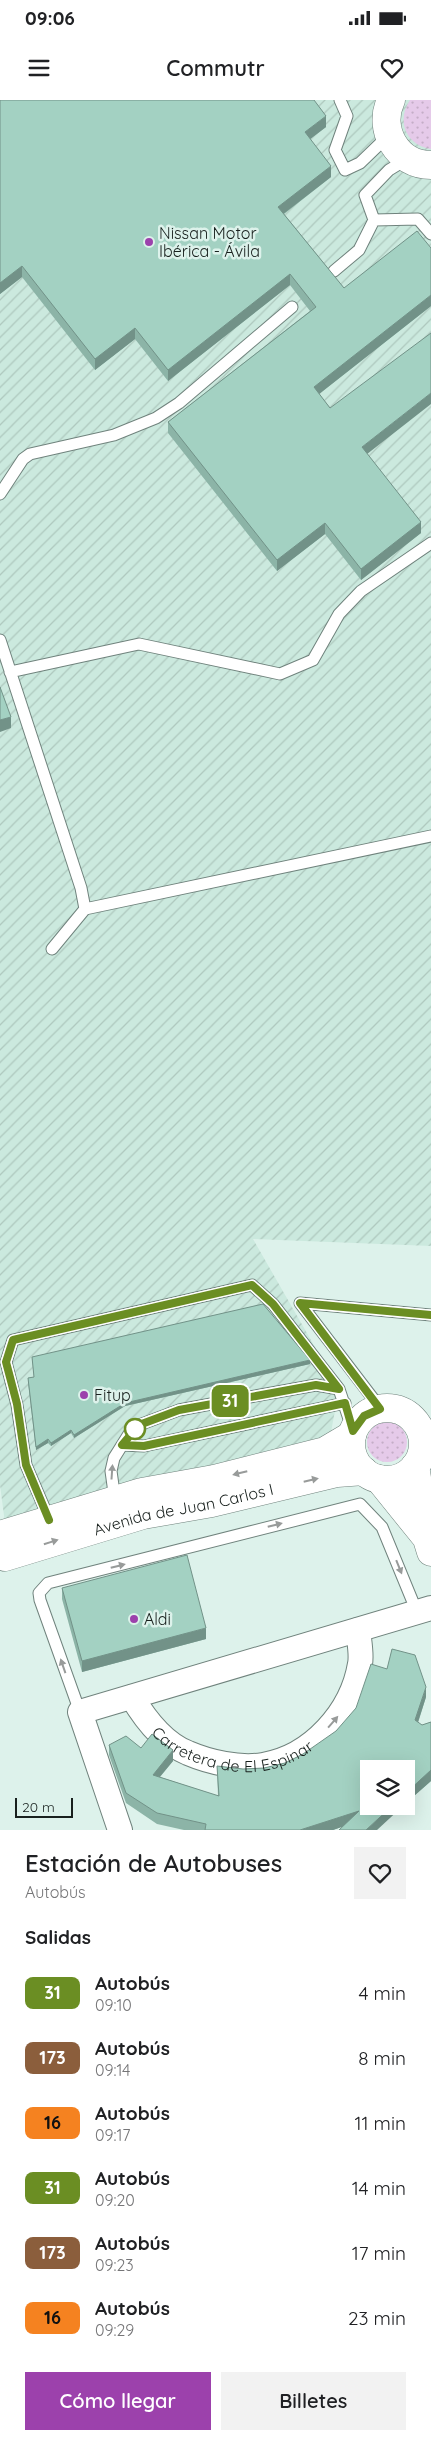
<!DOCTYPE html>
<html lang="es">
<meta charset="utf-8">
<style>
body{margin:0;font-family:Quicksand,sans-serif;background:#f2f2f2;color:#202124;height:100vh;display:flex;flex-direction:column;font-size:19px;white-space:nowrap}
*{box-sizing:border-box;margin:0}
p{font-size:16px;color:#757577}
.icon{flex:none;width:28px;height:28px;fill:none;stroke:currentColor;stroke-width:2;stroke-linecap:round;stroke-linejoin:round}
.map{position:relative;height:1730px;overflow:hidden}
.sheet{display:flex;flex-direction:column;background:#fff;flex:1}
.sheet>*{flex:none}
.badge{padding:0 10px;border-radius:8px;font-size:18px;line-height:32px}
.controls{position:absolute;left:360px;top:1660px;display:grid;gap:10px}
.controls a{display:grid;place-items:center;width:55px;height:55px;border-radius:0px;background:#fff;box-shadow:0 5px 20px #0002;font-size:25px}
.scale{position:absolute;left:15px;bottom:12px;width:58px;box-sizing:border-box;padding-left:5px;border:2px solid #19211e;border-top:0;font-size:14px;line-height:18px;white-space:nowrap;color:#19211e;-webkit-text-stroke:4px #ddf2eb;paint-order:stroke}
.map>.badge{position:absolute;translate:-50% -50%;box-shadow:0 0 0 2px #fff}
h2{padding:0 25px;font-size:19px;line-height:45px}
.round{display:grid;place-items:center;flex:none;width:52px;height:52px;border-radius:0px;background:#f2f2f2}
.summary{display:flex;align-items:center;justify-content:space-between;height:85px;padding:0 25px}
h1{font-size:24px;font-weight:600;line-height:38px}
.primary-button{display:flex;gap:10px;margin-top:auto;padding:10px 25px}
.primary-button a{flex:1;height:58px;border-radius:0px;background:#9c41ac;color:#fff;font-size:20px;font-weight:600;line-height:58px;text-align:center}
.primary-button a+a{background:#f2f2f2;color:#202124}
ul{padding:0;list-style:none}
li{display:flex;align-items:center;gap:15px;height:65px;padding:0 25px}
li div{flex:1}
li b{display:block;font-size:19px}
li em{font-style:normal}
li .badge{min-width:55px;font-weight:700;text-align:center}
.status{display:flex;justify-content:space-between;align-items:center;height:35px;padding:0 25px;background:#fff;direction:ltr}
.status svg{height:14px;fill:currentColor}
header{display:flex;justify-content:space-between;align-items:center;height:65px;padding:0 25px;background:#fff;font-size:22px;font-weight:600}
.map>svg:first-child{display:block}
.industrial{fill:url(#industrial-furrows)}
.garden{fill:url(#garden-dots)}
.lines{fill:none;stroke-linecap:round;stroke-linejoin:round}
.service-casing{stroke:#70837d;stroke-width:13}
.minor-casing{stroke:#70837d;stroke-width:26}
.tertiary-casing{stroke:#70837d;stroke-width:29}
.trunk-casing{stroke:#70837d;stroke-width:29}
.service{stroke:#fff;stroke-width:11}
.minor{stroke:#fff;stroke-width:24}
.tertiary{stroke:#fff;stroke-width:28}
.trunk{stroke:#fff;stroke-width:28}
.wall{fill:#8cb4a7}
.shaded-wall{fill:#729288}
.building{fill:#a3d1c2;stroke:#729288}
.oneway{fill:#989b9a}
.line-casing{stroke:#fff;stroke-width:11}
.line{stroke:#6b8e23;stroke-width:8}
.poi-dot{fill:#9c41ac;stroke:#ddf2eb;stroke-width:2}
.stop-dot{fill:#fff;stroke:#6b8e23;stroke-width:2.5}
.labels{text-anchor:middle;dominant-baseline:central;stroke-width:5;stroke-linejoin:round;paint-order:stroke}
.poi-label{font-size:16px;fill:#19211e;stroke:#ddf2eb;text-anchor:start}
.street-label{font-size:16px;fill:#19211e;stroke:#ddf2eb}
</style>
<div class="status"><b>09:06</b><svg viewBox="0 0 49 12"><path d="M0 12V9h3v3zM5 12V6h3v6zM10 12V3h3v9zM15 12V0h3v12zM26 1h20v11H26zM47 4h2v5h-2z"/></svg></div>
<header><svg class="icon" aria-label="menu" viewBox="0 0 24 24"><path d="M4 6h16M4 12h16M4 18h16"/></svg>Commutr<svg class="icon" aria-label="heart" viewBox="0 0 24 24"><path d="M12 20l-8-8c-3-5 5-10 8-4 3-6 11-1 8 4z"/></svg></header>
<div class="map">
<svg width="431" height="1730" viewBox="0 0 431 1730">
<defs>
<pattern id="industrial-furrows" width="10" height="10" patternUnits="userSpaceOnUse" patternTransform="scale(1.25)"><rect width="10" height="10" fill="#cbe9de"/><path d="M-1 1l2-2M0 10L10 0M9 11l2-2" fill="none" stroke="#aec8be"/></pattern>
<pattern id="garden-dots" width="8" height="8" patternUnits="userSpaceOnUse" patternTransform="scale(1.25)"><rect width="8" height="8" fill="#e5cae9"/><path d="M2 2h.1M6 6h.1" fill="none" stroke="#c4adc7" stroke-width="1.8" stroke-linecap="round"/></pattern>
</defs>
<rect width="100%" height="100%" fill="#ddf2eb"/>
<path class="industrial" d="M0,0H431V1146L253,1139L339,1289L326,1359L8,1446L0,1385Z"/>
<path class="garden" d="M410,0H431V49C406,45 396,21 410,0Z
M367 1342a20 20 0 1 1 40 0a20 20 0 1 1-40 0Z"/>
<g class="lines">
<g class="service-casing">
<path id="service" d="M340,0L347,16L335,50L345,70L360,63L388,36
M374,120L418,119L431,134
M334,171L359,150L374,120L365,95L389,70L407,59
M0,394L23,359L30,354L114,335L156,318L179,303L292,207
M0,540L81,788L85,809
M10,572L139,544L280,574L313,560L339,514L361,491L431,443
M52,849L85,809L431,736
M381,1309L300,1203L431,1215
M122,1345L144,1346L345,1303
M115,1400L111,1371L114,1358L129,1334L139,1325L179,1310L227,1301L316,1285L339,1289
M49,1419L26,1365L17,1305L6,1262L13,1240L252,1185L273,1204L339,1289L353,1331
M80,1612L40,1500L39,1493L48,1483L360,1404L382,1427L417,1512"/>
</g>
<g class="minor-casing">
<g id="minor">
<path id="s1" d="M132,1597C145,1619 163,1643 188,1653C209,1662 239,1669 263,1665C312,1657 352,1612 360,1564C362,1554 359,1541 358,1530"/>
<path d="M120,1730L80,1612L431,1508"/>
</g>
</g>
<g class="tertiary-casing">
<path id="tertiary" d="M415,1366L427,1439L431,1452
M379,1379L425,1436"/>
</g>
<g class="trunk-casing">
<g id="trunk">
<path d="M391,0C377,29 397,65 431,65"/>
<circle cx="387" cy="1344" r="36"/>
<path d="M0,1435L142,1392L214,1379L325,1351L352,1335"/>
<path id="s2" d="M5,1457L143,1415L212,1403L337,1373L364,1371"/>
</g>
</g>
<use href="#service" class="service"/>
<use href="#minor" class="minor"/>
<use href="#tertiary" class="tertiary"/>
<use href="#trunk" class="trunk"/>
</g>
<path class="wall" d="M0,0L326,27L310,39L331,77L284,114L344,188L431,206L319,294L367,354L421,433L361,480L325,434L277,471L168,333V322L310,211L290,185L168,281L135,239L95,270L22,177L0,194Z
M32,1257L310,1264L125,1306L74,1338L71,1333L51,1346L48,1343L36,1350L28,1282V1278L34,1277Z
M62,1488L206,1539L82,1572L62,1499Z
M426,1597L418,1623L422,1625L431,1622V1681L406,1703L333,1730H184L157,1724L126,1703L109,1655V1645L141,1648L173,1661L160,1677L218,1696L217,1666L243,1669L264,1668L285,1663Z"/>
<path class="shaded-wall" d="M326,16V27L305,43V32Z
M331,66V77L278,118V107Z
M22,166V177L0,194V183Z
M290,174V185L168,281V270Z
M431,195V206L314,298V287Z
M135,228V239L95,270V259Z
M431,293V304L362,358V347Z
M421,422V433L361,480V469Z
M325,423V434L277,471V460Z
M11,617V628L0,632V620Z
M310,1260V1264L125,1306L74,1338V1335L125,1303Z
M71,1330V1333L51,1346V1343Z
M48,1339V1343L36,1350V1347Z
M206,1528V1539L82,1572V1561Z
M426,1587V1597L415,1631V1620Z
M173,1650V1661L153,1685V1675Z
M431,1670V1681L406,1703V1693Z
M392,1706H403L377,1730H366Z
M359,1711V1721L333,1730H300Z"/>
<path class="building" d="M0,0H314L326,16L305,32L331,66L278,107L344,188L417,131L431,148V195L314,287L330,308L431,233V293L362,347L421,422L361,469L325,423L277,460L168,322L316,207L290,174L168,270L135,228L95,259L22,166L0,183Z
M0,587L11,617L0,620Z
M263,1204L310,1260L125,1303L74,1335L71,1330L51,1343L48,1339L36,1347L28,1278L34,1277L32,1257Z
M187,1455L206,1528L82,1561L62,1488Z
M392,1549L415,1555L426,1587L415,1620L422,1625L431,1622V1670L406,1693V1669H369V1706H392L366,1730H339L359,1711L300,1730H205L206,1724L157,1713L126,1693L109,1645L126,1636L141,1648L152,1634L173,1650L153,1675L219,1696L217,1666L243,1669L264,1668L285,1663L303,1654L336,1631L356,1608L371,1564L387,1569Z"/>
<defs><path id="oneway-solid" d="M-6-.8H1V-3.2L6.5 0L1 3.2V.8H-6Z" transform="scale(1.25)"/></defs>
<g class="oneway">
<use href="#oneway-solid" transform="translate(112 1372) rotate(-86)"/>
<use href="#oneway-solid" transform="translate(240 1373) rotate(166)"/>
<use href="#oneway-solid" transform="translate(311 1380) rotate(-13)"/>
<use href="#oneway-solid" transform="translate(275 1425) rotate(-14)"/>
<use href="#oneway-solid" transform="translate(51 1442) rotate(-18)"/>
<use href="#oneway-solid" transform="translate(118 1466) rotate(-14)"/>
<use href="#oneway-solid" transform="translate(399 1467) rotate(68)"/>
<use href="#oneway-solid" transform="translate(63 1566) rotate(-109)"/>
<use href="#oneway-solid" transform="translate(333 1622) rotate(-49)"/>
</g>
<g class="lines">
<g class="line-casing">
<path id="line" d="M49,1420L26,1365L17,1304L6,1262L13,1240L252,1185L273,1204L339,1289L316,1285L179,1310L139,1325L122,1345L144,1346L345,1303L353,1331L364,1316L380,1309L300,1203L431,1215"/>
</g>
<use href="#line" class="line"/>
</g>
<g class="poi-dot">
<circle cx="149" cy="142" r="5"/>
<circle cx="84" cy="1295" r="5"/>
<circle cx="134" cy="1519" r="5"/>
</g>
<circle class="stop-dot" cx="135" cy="1329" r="10"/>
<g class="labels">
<g class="poi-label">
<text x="159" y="133">Nissan Motor<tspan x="159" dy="18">Ibérica - Ávila</tspan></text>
<text x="94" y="1295">Fitup</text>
<text x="144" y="1519">Aldi</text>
</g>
<g class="street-label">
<text stroke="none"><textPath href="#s2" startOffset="185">Avenida de Juan Carlos I</textPath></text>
<text stroke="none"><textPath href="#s1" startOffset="125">Carretera de El Espinar</textPath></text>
</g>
</g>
</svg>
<div class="controls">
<a><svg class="icon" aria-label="layers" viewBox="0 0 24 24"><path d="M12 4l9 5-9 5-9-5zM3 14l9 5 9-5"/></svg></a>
</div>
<div class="scale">20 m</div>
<b class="badge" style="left:230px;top:1301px;background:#6b8e23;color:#fff">31</b>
</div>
<section class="sheet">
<div class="summary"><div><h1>Estación de Autobuses</h1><p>Autobús</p></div><a class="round"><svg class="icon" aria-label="heart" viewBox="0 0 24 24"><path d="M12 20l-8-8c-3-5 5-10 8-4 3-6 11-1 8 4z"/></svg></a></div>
<h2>Salidas</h2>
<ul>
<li><span class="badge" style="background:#6b8e23;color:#fff">31</span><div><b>Autobús</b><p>09:10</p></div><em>4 min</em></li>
<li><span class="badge" style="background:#8b5e3c;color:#fff">173</span><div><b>Autobús</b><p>09:14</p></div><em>8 min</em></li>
<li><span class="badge" style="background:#f58220;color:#111">16</span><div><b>Autobús</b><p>09:17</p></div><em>11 min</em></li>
<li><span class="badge" style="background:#6b8e23;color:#fff">31</span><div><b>Autobús</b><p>09:20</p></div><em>14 min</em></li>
<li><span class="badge" style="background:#8b5e3c;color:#fff">173</span><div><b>Autobús</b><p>09:23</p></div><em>17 min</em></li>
<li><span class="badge" style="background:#f58220;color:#111">16</span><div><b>Autobús</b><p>09:29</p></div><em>23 min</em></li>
</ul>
<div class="primary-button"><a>Cómo llegar</a><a>Billetes</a></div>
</section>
